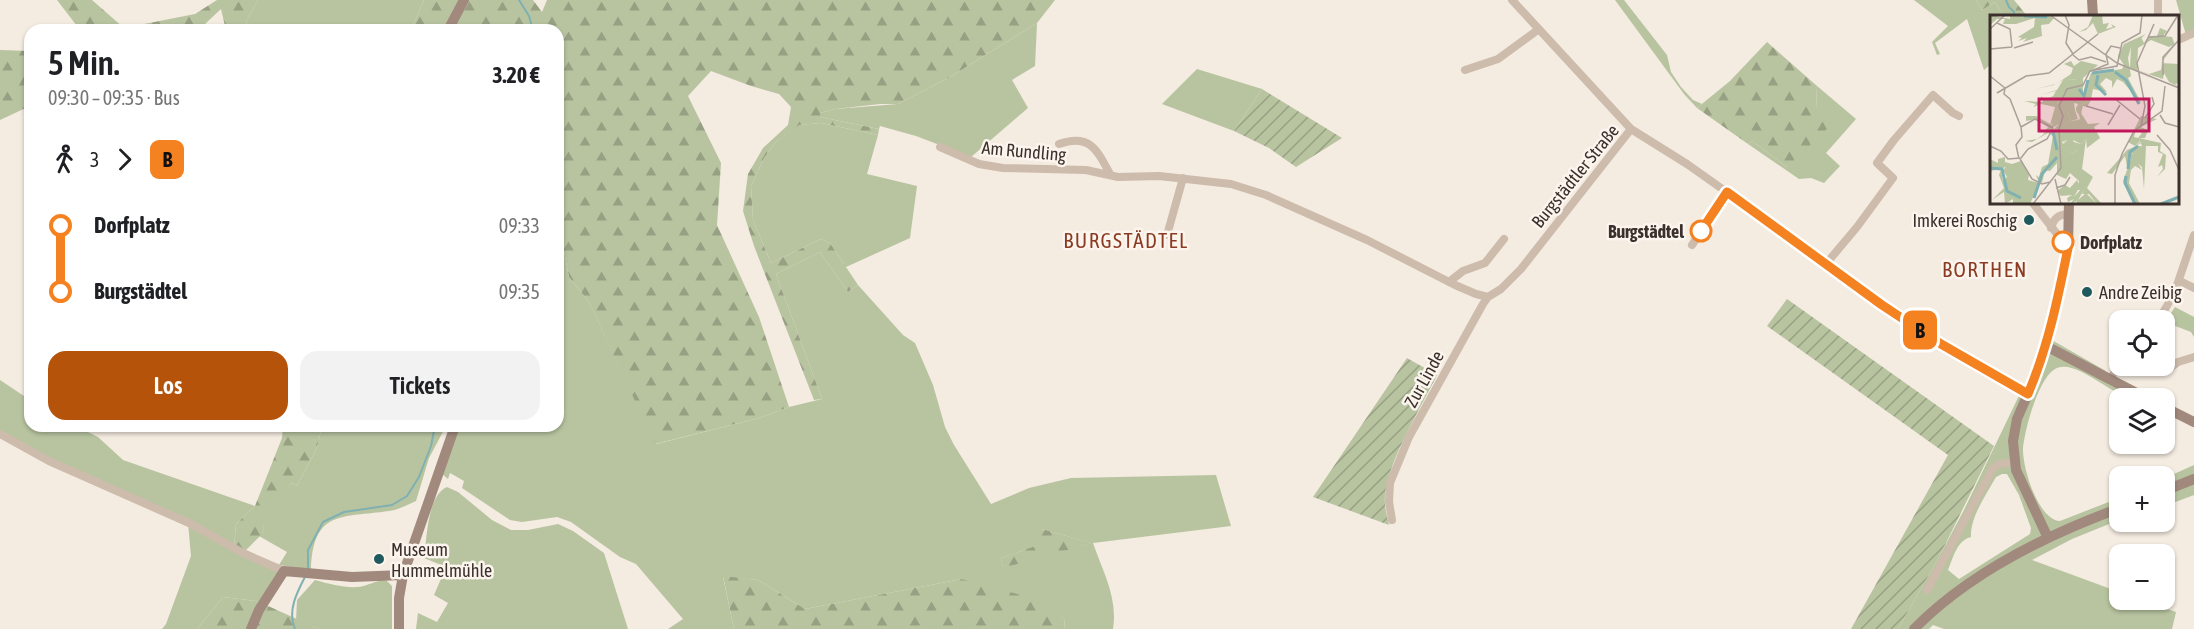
<!DOCTYPE html>
<html lang="de">
<meta charset="utf-8">
<style>
body{margin:0;font-family:"Asap Condensed",sans-serif;background:#f2f2f2;color:#202124;height:100vh;display:flex;flex-direction:column;font-size:22px;white-space:nowrap}
*{box-sizing:border-box;margin:0}
p{font-size:20px;color:#757577}
.icon{flex:none;width:33px;height:33px;fill:none;stroke:currentColor;stroke-width:2;stroke-linecap:round;stroke-linejoin:round}
.map{position:relative;flex:1;overflow:hidden}
.drawer{position:absolute;left:24px;top:24px;width:540px;height:408px;display:flex;flex-direction:column;background:#fff;border-radius:18px;box-shadow:0 2px 4px #0004}
.drawer>*{flex:none}
.badge{padding:0 12px;border-radius:9px;font-size:21px;line-height:39px}
.controls{position:absolute;left:2109px;top:310px;display:grid;gap:12px}
.controls a{display:grid;place-items:center;width:66px;height:66px;border-radius:12px;background:#fff;box-shadow:0 2px 4px #0004;font-size:30px}
.map>.badge{position:absolute;translate:-50% -50%;box-shadow:0 0 0 3px #fff}
.legs{display:flex;align-items:center;gap:9px;height:66px;padding:0 24px;font-size:20px}
.legs p{margin-inline-start:auto}
.headline{display:flex;align-items:center;justify-content:space-between;height:102px;padding:0 24px}
h1{font-size:33px;font-weight:600;line-height:45px}
.action{display:flex;gap:12px;margin-top:auto;padding:12px 24px}
.action a{flex:1;height:69px;border-radius:18px;background:#b45309;color:#fff;font-size:24px;font-weight:600;line-height:69px;text-align:center}
.action a+a{background:#f2f2f2;color:#202124}
ul{padding:0 24px;list-style:none}
li{display:flex;align-items:center;gap:21px;height:66px;font-size:22px}
li i{display:grid;place-items:center;width:9px;height:100%;margin:0 8px;background:currentColor}
li i::after{content:'';width:15px;height:15px;margin:-8px;border:4px solid;border-radius:50%;background:#fff}
li p{margin-inline-start:auto}
li:first-child i{background:linear-gradient(#0000 50%,currentColor 0)}
li:last-child i{background:linear-gradient(currentColor 50%,#0000 0)}
.map>svg:first-child{display:block}
.grass{fill:#b8c4a0;fill-rule:evenodd}
.forest{fill:url(#forest-firs)}
.garden{fill:url(#garden-furrows)}
.lines{fill:none;stroke-linecap:round;stroke-linejoin:round}
.stream{stroke:#7fb0b2;stroke-width:2}
.street{stroke:#cdbbac;stroke-width:8}
.secondary{stroke:#a18a7d;stroke-width:10}
.line-1-casing{stroke:#fff;stroke-width:14}
.line-1{stroke:#f58220;stroke-width:9}
.poi-dot{fill:#1f5a5e;stroke:#fbf5ee;stroke-width:2}
.stop-1-dot{fill:#fff;stroke:#f58220;stroke-width:3}
.labels{text-anchor:middle;dominant-baseline:central;stroke-width:5;stroke-linejoin:round;paint-order:stroke}
.street-label{font-size:18px;fill:#3b302b;stroke:#fbf5ee}
.poi-label{font-size:18px;fill:#3b302b;stroke:#fbf5ee;text-anchor:start}
.stop-label{font-size:18px;font-weight:bold;fill:#3b302b;stroke:#fbf5ee;text-anchor:end}
.quarter-label{font-size:21px;letter-spacing:1.5px;fill:#8c3b22;stroke:#fbf5ee}
.inset-river{fill:none;stroke:#7fb0b2;stroke-width:3}
.inset-road{fill:none;stroke:#aaa098;stroke-width:1.5}
.view{fill:#c2185b;fill-opacity:0.15;stroke:#c2185b;stroke-width:3}
.inset-edge{fill:none;stroke:#3b302b;stroke-width:3}
</style>
<div class="map">
<svg width="2194" height="629" viewBox="0 0 2194 629">
<defs>
<pattern id="forest-firs" width="22" height="20" patternUnits="userSpaceOnUse" patternTransform="scale(1.5)"><rect width="22" height="20" fill="#b8c4a0"/><path d="M5 1l3.5 6h-7zM16 11l3.5 6h-7z" fill="#97a083"/></pattern>
<pattern id="garden-furrows" width="10" height="10" patternUnits="userSpaceOnUse" patternTransform="scale(1.5)"><rect width="10" height="10" fill="#b8c4a0"/><path d="M-1 1l2-2M0 10L10 0M9 11l2-2" fill="none" stroke="#97a083"/></pattern>
</defs>
<rect width="100%" height="100%" fill="#f4ebe1"/>
<path class="grass" d="M258,0H424L411,30H247L246,28L247,20Z
M1615,0H1624L1667,55L1671,72L1681,87L1693,100L1702,104L1697,108L1684,94Z
M1914,0H1976L1982,10L1995,2L2004,16H1992L1991,64L1984,70L1967,19L1935,43L1940,54L1937,55L1932,42L1948,26Z
M2176,0H2194V31L2186,35Z
M1037,23L1035,66L1012,80L1028,108L971,157L916,136L880,126L879,129L820,117V113L835,109L898,104L952,76Z
M1197,69L1262,89L1234,131L1162,104Z
M1817,86L1856,119L1826,153L1840,166L1824,183L1811,178L1799,179L1748,144L1752,141L1787,167L1816,109Z
M821,123L878,135L867,174L917,186L910,238L846,267L830,243L821,239L771,263L753,220L751,186L764,158L776,142L798,125Z
M558,220L569,277L589,302L656,444L759,418L789,407L822,399L776,274L820,252L848,292L858,285L903,335L915,343L933,385L945,427L954,445L991,504L1029,488L1071,478L1216,475L1231,526L1093,543C1103,572 1118,598 1113,629H1065L1064,618L962,579L805,609L758,580L723,577L734,629H668L683,619L636,564L620,557L571,522L557,517L522,522L510,520L462,488L464,481L450,473L448,479L442,474L460,426H558ZM1042,529L1091,543L1003,567L1001,558L1039,545Z
M2175,307L2194,317V337L2191,332L2165,322Z
M2043,335L2106,371L2099,378L2138,399C2112,399 2077,357 2055,369C2038,379 2025,429 2023,448C2022,467 2038,520 2060,521L2119,498V520L2072,539L2032,560L2119,592L2120,600H2142L2176,612L2172,629H1944L1933,625L1929,629H1898L1939,557L1964,510L2027,379ZM2002,474H2007L2019,495L2031,528L2030,534L1959,579L1948,570C1953,558 1957,540 1971,537C1970,517 1986,495 1996,477Z
M0,380L30,400V426H76L98,437L123,460L255,506L236,524L234,547L284,571L263,604L257,601L223,597L197,629H162L166,624L191,556L188,523L0,434Z
M322,426H446L429,458L416,501C407,505 398,510 389,511C342,518 313,509 311,570L279,565L287,552L259,536L264,532L262,516L279,501L292,483L297,486L317,448Z
M2194,465V495L2165,506V478Z
M447,487L458,492L492,520L511,530H528L558,524L573,531L604,553L628,629H416L418,613L437,622L448,603L434,595L446,567L424,558C427,538 427,496 447,487Z
M315,580C330,584 344,588 358,587C368,586 376,580 386,580L392,586V629H319L296,620L297,600Z"/>
<path class="forest" d="M57,0H92L124,28L195,14L217,0H258L247,20L246,28L247,30H226L221,9L206,23L202,30H80Z
M424,0H533L542,12L547,0H1055L1037,23L952,76L898,104H880L835,109L820,113V117L879,129L878,135L821,123L799,125L776,142L764,158L751,186L753,220L771,263L821,239L830,243L858,285L848,292L820,252L776,274L822,399L814,400L754,246L743,211L748,174L763,148L788,125L791,107L779,94L751,86L711,71L688,96L721,163L717,225L759,317L789,407L759,418L655,444L589,302L569,277L558,220V30H411Z
M1976,0H2014L2027,16H2004L1995,2L1982,10Z
M1767,42L1817,86L1816,109L1829,127L1787,167L1752,141L1748,144L1697,108L1730,81Z
M0,50L30,51V106L0,120Z
M283,426H322L317,448L297,486L292,483L280,501L263,516L264,532L243,553L234,547L236,524L255,506L282,438Z
M1042,529L1092,543L1003,568L1001,558L1038,545L1037,537Z
M723,576L758,580L805,609L962,579L1021,595L1064,618L1065,629H734Z
M223,597L257,601L319,629H197Z"/>
<path class="garden" d="M1262,89L1342,138L1296,167L1269,148L1234,131Z
M1787,299L1994,446L1939,557L1898,629H1851L1948,455L1767,326Z
M1407,358L1437,375C1421,408 1387,462 1385,497C1384,506 1387,516 1389,525L1313,497Z"/>
<g class="lines">
<path class="stream" d="M519,0L529,16L533,30
M2006,0L2009,7L2014,12V16
M308,570V550L323,522L344,512L392,505L407,496L419,477L431,446L435,426
M295,629C287,611 297,592 306,575"/>
<path class="street" d="M1512,0L1631,129L1687,164L1745,205L1882,305L1941,344L2028,394
M2158,16V0
M2178,40L2194,33
M1465,70L1498,59L1539,29
M1059,144C1090,133 1097,150 1110,174
M940,147L979,164L1003,168L1086,170L1118,177L1159,176L1231,184L1266,195L1367,240L1455,285L1476,294L1488,297
M2032,202L2068,248
M2051,228C2054,218 2058,215 2068,214
M1167,235L1183,178
M1692,245L1727,192
M1825,265L1857,227L1893,178L1877,163L1894,140L1933,95L1953,113L1959,116
M2180,281L2194,288
M1449,282L1463,271L1485,263L1504,239
M2158,321L2174,294L2194,235
M2170,368L2178,362L2194,357
M2110,379L2120,365
M0,434L49,461L189,523L243,553L284,571
M1392,520L1389,502L1390,483L1409,437L1483,304L1488,297L1501,289L1521,269L1631,129
M1927,590L1993,468L1999,464L2014,462"/>
<path class="secondary" d="M2092,0L2093,16
M448,30L464,0
M2046,346L2148,399
M2164,407L2194,422
M2164,491L2194,479
M2048,538L2016,470L2013,441L2017,419L2040,366L2054,313L2068,248L2069,202
M251,629L259,610L284,571L352,577L403,575
M399,629V598L403,575L455,426
M1914,629C1969,573 2046,535 2120,508"/>
</g>
<g class="lines">
<g class="line-1-casing">
<path id="line-1" d="M1701,231L1727,192L1882,305L1941,344L2028,394C2048,347 2058,298 2068,248L2063,242"/>
</g>
<use href="#line-1" class="line-1"/>
</g>
<g class="poi-dot">
<circle cx="2029" cy="220" r="6"/>
<circle cx="2087" cy="292" r="6"/>
<circle cx="379" cy="559" r="6"/>
</g>
<g class="stop-1-dot">
<circle cx="1701" cy="231" r="10"/>
<circle cx="2063" cy="242" r="10"/>
</g>
<g class="labels">
<g class="street-label">
<text transform="translate(1024 151) rotate(5)">Am Rundling</text>
<text transform="translate(1575 176) rotate(-51)">Burgstädtler Straße</text>
<text transform="translate(1424 379) rotate(-61)">Zur Linde</text>
</g>
<g class="poi-label">
<text x="2017" y="220" text-anchor="end">Imkerei Roschig</text>
<text x="2099" y="292">Andre Zeibig</text>
<text x="391" y="549">Museum<tspan x="391" dy="21">Hummelmühle</tspan></text>
</g>
<g class="stop-label">
<text x="1684" y="231">Burgstädtel</text>
<text x="2080" y="242" text-anchor="start">Dorfplatz</text>
</g>
<g class="quarter-label">
<text x="1126" y="240">BURGSTÄDTEL</text>
<text x="1985" y="269">BORTHEN</text>
</g>
</g>
<g transform="translate(1990 15)">
<rect width="189" height="189" fill="#f4ebe1"/>
<path d="M170,13L177,16L173,21L182,22L185,30L171,48L189,49V68L185,69L189,72L179,67L174,58L173,64L140,53L141,31L151,22L154,28L158,22L167,21ZM161,25L179,32L183,30L173,42L171,55L159,59L147,55L148,33ZM81,46L84,51L91,46L108,50L93,63L90,60L87,65L80,64L74,68L67,89L59,88L66,76L50,80L67,75L73,65L64,70L45,74L66,69L81,59L83,53L74,49ZM101,85L97,92L93,91L91,98L98,109L110,108L104,112L110,123L97,133L96,124L91,129L83,125L87,135L83,139L72,132L77,125L67,129L63,115L69,109L53,119L58,112L46,104L36,106V101H46L62,110L66,92H76L81,106L87,105L90,104L87,92ZM151,101L167,104L151,112L158,115L155,123H148L152,118L146,115L144,122L171,128L170,136L176,140L175,154L167,162L173,154L172,150L168,152L173,139L168,137V131H156L154,174L152,152L144,145L142,136L137,151L135,141L122,159L117,158L137,135L144,132V136L152,131L150,126L145,131L138,127ZM15,142V147L22,149L31,146L39,160L38,165L49,168L46,160L51,164L40,189H23V184L15,189L14,177L2,185L14,173L9,160L11,155L13,167L17,162L13,155L16,152L1,156L0,144L8,148V144ZM87,165L90,171L84,182L92,173L94,175L88,185L96,178L107,189H86L87,186L80,189L84,184L78,187L77,183L82,180L71,181L67,176L75,170L80,173Z" fill="#b8c4a0" fill-rule="evenodd"/>
<path d="M0,0L20,4V0H55L64,3L59,9L51,10L52,21L33,27L37,23L28,26L32,23L28,22L44,12L45,3L26,9H13L15,4H7L0,10ZM103,0H112L113,9L119,8L116,14L123,12L121,9L126,12L108,19L103,8L96,15L89,17L98,12ZM156,19L142,31L145,33L141,32L138,43L141,61L138,63L152,89L133,67L127,64L122,73V66L116,63L110,69L117,77L103,74L101,85L87,92L92,98H88L90,104L86,95V93L88,89L84,88L85,95L88,104L81,106L76,93L66,92L67,99L63,108L60,110L65,92L51,89L43,92L46,89L34,86L53,87L51,81L55,85L63,81L61,85L67,89L73,68L80,64L87,65L84,59L89,55L93,61V81L101,58L132,54L134,50L128,41L134,29ZM61,114L66,116L67,129L70,123L73,129L76,125L73,132L83,139L87,135L81,133L84,129L80,126L91,129L96,124L92,154L103,162L97,173L112,189H107L99,179H92L94,175H88L89,166L80,158L76,164L67,160V148L60,156L55,155L52,168L48,165L52,152L58,149L63,121L58,118L42,127L35,126L47,124ZM150,127L151,128L146,131H152L142,138L152,155L145,151L141,155L139,168L150,189H144L133,166L141,144L137,139Z" fill="#b8c4a0"/>
<path class="inset-river" d="M34,1L57,2M125,57L136,65L149,89M102,58L124,55M108,60L106,70L116,80M89,74L94,81L98,65M63,116L67,135M0,153L12,154L17,176L31,183M138,154L140,137L148,131M136,161L135,168L145,189M44,183L52,159L67,142M171,189L189,182"/>
<path class="inset-road" d="M60,0L127,48L189,73M75,0L79,10L76,28L83,39M7,8L20,14L22,32M0,14L15,0M159,22L175,21L188,0M24,33L43,27M0,34L22,32M83,40L89,45L101,42L116,47M101,56L118,49L116,39L121,31L130,33M173,60V42L189,25M0,61L15,73M15,73L14,79L20,84L31,112L32,122L26,130L29,144M7,78L36,61L59,58L108,19M124,83L150,104M96,91L123,99M170,100L175,108L189,112M155,103L164,89L162,82M118,110L130,90M151,111L155,91L147,48L164,9M31,112L45,104L63,113M167,120L180,135L189,155M0,131L11,136L18,144L31,143L38,134L57,124L63,113M30,144L42,164L52,169L60,167M65,164L71,189M66,173L75,170L80,162M43,189L71,153L69,114L73,101L69,91L77,74L93,70L100,56L127,51L132,28L150,18L152,0M125,189V160L132,139L144,116L172,96L175,71"/>
<path class="view" d="M49,84H159V116H49Z"/>
<rect width="189" height="189" class="inset-edge"/>
</g>
</svg>
<div class="controls">
<a><svg class="icon" aria-label="locate" viewBox="0 0 24 24"><circle cx="12" cy="12" r="6"/><path d="M12 2v4M12 18v4M2 12h4M18 12h4"/></svg></a>
<a><svg class="icon" aria-label="layers" viewBox="0 0 24 24"><path d="M12 4l9 5-9 5-9-5zM3 14l9 5 9-5"/></svg></a>
<a>+</a>
<a>−</a>
</div>
<b class="badge" style="left:1920px;top:330px;background:#f58220;color:#111">B</b>
<section class="drawer">
<div class="headline"><div><h1>5 Min.</h1><p>09:30 – 09:35 · Bus</p></div><b>3.20 €</b></div>
<div class="legs"><svg class="icon" aria-label="walk" viewBox="0 0 24 24"><circle cx="13" cy="4" r="2"/><path d="M13 8l-2 6 4 7M11 14l-3 7M7 12l3-4h3l4 4"/></svg>3<svg class="icon" aria-label="forward" viewBox="0 0 24 24"><path d="M9 5l7 7-7 7"/></svg><b class="badge" style="background:#f58220;color:#111">B</b></div>
<ul>
<li><i style="color:#f58220"></i><b>Dorfplatz</b><p>09:33</p></li>
<li><i style="color:#f58220"></i><b>Burgstädtel</b><p>09:35</p></li>
</ul>
<div class="action"><a>Los</a><a>Tickets</a></div>
</section>
</div>
